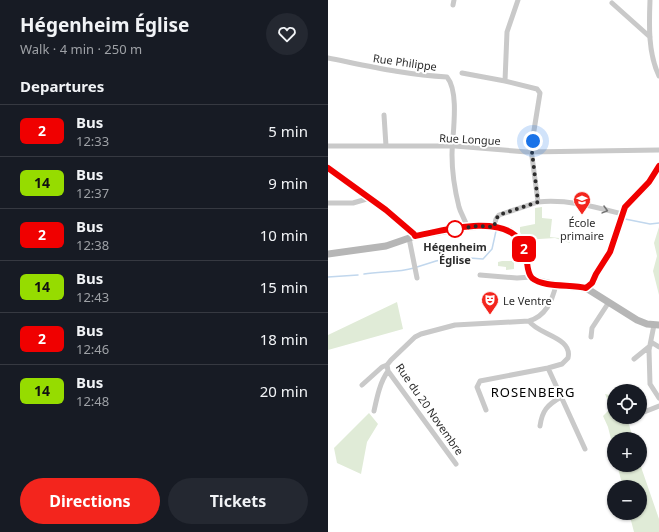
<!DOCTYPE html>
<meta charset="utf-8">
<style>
body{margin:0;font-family:"Noto Sans",sans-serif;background:#242831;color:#f1f3f6;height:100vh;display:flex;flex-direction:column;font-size:15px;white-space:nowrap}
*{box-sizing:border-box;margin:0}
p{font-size:13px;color:#9ea1a6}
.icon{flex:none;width:22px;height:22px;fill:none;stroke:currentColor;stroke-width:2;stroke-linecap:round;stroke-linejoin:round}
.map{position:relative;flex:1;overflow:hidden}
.sheet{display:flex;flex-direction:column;background:#171b24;width:328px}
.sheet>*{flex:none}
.badge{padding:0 8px;border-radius:6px;font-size:14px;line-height:26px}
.controls{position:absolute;left:279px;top:384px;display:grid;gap:8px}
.controls a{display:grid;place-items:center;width:40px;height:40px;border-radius:50%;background:#171b24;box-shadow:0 1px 3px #0004;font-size:20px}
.you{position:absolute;width:20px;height:20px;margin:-10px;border:3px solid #fff;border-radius:50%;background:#1a73e8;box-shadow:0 0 0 6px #1a73e833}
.map>.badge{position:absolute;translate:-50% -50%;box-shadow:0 0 0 2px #fff}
h2{padding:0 20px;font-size:15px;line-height:36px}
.round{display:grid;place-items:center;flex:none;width:42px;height:42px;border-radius:21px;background:#242831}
.head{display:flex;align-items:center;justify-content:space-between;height:68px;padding:0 20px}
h1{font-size:19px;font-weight:700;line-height:30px}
.cta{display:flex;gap:8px;margin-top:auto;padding:8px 20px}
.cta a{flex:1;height:46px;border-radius:24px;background:#f3251d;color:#fff;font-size:16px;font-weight:700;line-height:46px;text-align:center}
.cta a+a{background:#242831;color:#f1f3f6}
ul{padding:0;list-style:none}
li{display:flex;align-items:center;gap:12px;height:52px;padding:0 20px;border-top:1px solid #363941}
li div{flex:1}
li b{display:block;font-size:15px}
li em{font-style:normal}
li .badge{min-width:44px;font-weight:700;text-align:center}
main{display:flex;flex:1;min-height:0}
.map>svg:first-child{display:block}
.green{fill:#e0ebd7}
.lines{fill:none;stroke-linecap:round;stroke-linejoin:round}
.stream{stroke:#c1d7ed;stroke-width:1.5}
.minor{stroke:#c9c9c9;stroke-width:5}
.tertiary{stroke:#c9c9c9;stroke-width:6}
.secondary{stroke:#b6b6b6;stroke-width:7}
.oneway{stroke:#737373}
.line-casing{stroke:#fff;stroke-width:9}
.line{stroke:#f00000;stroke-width:6}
.walk{stroke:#2c2c2c;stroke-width:4;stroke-dasharray:0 7.2}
.stop-dot{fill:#fff;stroke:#f00000;stroke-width:2}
.labels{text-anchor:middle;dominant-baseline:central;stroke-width:4;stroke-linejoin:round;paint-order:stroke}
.street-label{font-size:11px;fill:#2c2c2c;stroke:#fff}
.poi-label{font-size:11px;fill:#2c2c2c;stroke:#fff}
.stop-label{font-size:11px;font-weight:bold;fill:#2c2c2c;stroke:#fff}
.quarter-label{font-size:13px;letter-spacing:1px;fill:#000;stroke:#fff}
</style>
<main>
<section class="sheet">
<div class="head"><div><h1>Hégenheim Église</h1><p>Walk · 4 min · 250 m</p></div><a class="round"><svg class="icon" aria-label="heart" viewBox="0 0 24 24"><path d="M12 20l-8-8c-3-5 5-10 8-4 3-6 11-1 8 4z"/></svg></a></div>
<h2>Departures</h2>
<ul>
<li><span class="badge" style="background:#f00000;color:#fff">2</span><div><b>Bus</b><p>12:33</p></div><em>5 min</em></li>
<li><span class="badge" style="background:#96dc00;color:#111">14</span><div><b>Bus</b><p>12:37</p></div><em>9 min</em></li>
<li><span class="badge" style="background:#f00000;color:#fff">2</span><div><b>Bus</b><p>12:38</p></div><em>10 min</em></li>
<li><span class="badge" style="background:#96dc00;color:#111">14</span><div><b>Bus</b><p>12:43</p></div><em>15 min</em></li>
<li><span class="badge" style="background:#f00000;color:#fff">2</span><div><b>Bus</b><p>12:46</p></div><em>18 min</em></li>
<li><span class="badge" style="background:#96dc00;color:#111">14</span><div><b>Bus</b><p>12:48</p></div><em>20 min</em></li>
</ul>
<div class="cta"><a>Directions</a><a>Tickets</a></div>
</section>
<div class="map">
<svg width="331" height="532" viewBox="0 0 331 532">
<rect width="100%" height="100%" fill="#fff"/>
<path class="green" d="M214,207V218L224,219L222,237L240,239L242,243L227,238L196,240L192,232V227L207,224V208Z
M331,227V295L325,271L329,256L326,243Z
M174,261H186V269L178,270V267L170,266V262Z
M69,302L75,329L0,350V335Z
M277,394L286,396V417H299L305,439H286V451L280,427L275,416L283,408Z
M41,413L50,424L39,442L33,474L9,463L6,448Z
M312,464L331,519V532H306L301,513H312V487H295L289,465Z"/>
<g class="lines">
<path class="stream" d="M297,219L322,224L331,223
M89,267L108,261L128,257L155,259L164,249L168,231
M36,274C52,271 69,273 86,268
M0,277L30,275"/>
<path class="minor" d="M322,0C321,25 320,53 331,76
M284,3L322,37
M125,5L126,0
M0,58C40,66 78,75 119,77C132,93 124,136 124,155C124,171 127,191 131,207C133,214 137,219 139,227
M134,73L177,81L209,89L212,93L203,149L210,202
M177,81L179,32L190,0
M56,115L58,146
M0,146H127L199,152L331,150
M0,203H25L42,198
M166,227L168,219L171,215L210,202C239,199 267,207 294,214
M81,238L89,278
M152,275L189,278L203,277
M326,325L321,350L322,384L331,398
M263,337L264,328L281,302
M323,342L331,347
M306,359L322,346
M59,365L60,371L128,464
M220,368L257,449
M34,385L54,367L59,365L63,360L87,337L93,334L127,325L201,321C218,316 224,301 228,285
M158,410L149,387L152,381L220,368L234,364L240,358C245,337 210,335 201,321
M46,411C49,397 52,382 60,371
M316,412L331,406
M212,426C214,411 219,405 233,397"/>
<path class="tertiary" d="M0,168L66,216L86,234L87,236"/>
<path class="secondary" d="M0,254L58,246L87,236L139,227L159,226L170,228L182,231L192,241L197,252L201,273L206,280L228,285L258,288L309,320L319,324L331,325
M258,288L264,283L268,274L282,252L297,207L321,183L331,166"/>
</g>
<defs><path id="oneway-chevron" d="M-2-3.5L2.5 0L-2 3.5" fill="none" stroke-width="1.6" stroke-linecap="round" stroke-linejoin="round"/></defs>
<use class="oneway" href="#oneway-chevron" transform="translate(277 210) rotate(15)"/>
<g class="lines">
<g class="line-casing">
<path id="line" d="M0,168L58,210L86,234L87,236C113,231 174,213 192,241C194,244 196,248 197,252C200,260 198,272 204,278C216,288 244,284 258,288L264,283L268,274L282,252L297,207L321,182L331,166"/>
</g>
<use href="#line" class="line"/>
<path class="walk" d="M127,229H123L151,226L166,227L168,219L171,215L210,202L204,152L205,141"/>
</g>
<defs>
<g id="school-pin" transform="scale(0.9)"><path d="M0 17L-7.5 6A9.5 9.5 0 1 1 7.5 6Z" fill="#f3251d" stroke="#fff"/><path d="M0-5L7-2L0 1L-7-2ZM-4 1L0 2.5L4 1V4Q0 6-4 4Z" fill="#fff"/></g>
<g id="theatre-pin" transform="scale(0.9)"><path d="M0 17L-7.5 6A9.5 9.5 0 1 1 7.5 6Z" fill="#f3251d" stroke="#fff"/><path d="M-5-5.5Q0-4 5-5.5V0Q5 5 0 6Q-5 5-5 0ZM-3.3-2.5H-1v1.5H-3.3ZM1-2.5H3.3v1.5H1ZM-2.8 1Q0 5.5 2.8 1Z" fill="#fff"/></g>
</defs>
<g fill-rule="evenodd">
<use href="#school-pin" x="254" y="200"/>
<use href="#theatre-pin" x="162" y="300"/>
</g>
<circle class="stop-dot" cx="127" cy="229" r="8"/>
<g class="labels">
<g class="street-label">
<text transform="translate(77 62) rotate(8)">Rue Philippe</text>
<text transform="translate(142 139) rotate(3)">Rue Longue</text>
<text transform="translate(102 409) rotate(55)">Rue du 20 Novembre</text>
</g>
<g class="poi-label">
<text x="254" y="222">École<tspan x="254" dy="13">primaire</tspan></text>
<text x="175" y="300" text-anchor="start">Le Ventre</text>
</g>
<g class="stop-label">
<text x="127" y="246">Hégenheim<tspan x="127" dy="13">Église</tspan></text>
</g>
<g class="quarter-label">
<text x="205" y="392">ROSENBERG</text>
</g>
</g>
</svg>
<div class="controls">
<a><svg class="icon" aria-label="locate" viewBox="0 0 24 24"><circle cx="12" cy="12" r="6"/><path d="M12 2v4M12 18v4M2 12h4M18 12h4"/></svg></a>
<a>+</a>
<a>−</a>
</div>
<div class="you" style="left:205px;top:141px"></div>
<b class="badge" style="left:196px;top:249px;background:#f00000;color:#fff">2</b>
</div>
</main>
